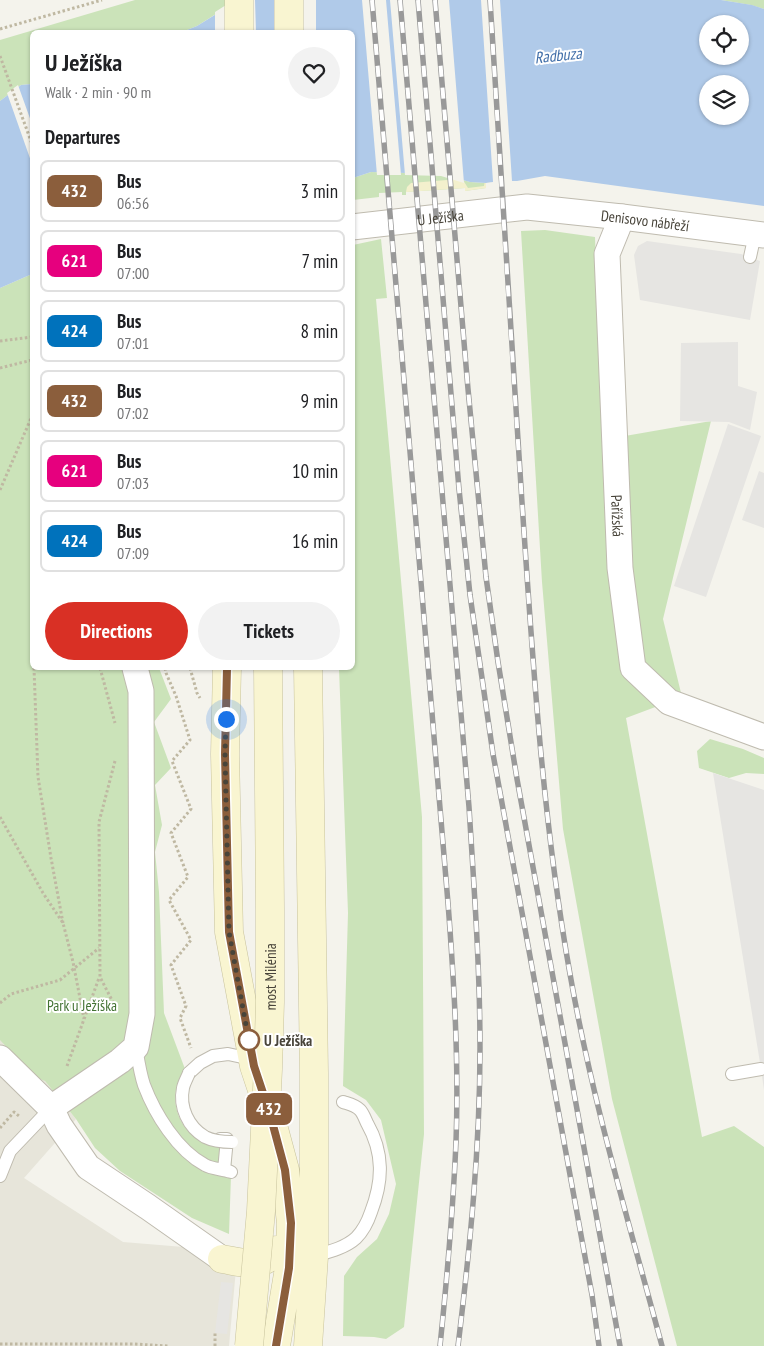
<!DOCTYPE html>
<meta charset="utf-8">
<style>
body{margin:0;font-family:"PT Sans Narrow",sans-serif;background:#f2f2f2;color:#202124;height:100vh;display:flex;flex-direction:column;font-size:19px;white-space:nowrap}
*{box-sizing:border-box;margin:0}
p{font-size:16px;color:#757577}
.icon{flex:none;width:28px;height:28px;fill:none;stroke:currentColor;stroke-width:2;stroke-linecap:round;stroke-linejoin:round}
.map{position:relative;flex:1;overflow:hidden}
.drawer{position:absolute;left:30px;top:30px;width:325px;height:640px;display:flex;flex-direction:column;background:#fff;border-radius:8px;box-shadow:0 1px 4px #0004}
.drawer>*{flex:none}
.badge{padding:0 10px;border-radius:8px;font-size:18px;line-height:32px}
.fabs{position:absolute;left:699px;top:15px;display:grid;gap:10px}
.fabs a{display:grid;place-items:center;width:50px;height:50px;border-radius:50%;background:#fff;box-shadow:0 1px 4px #0004;font-size:25px}
.you{position:absolute;width:25px;height:25px;margin:-12px;border:4px solid #fff;border-radius:50%;background:#1a73e8;box-shadow:0 0 0 8px #1a73e833}
.map>.badge{position:absolute;translate:-50% -50%;box-shadow:0 0 0 2px #fff}
h2{padding:0 15px;font-size:19px;line-height:45px}
.round{display:grid;place-items:center;flex:none;width:52px;height:52px;border-radius:26px;background:#f2f2f2}
.summary{display:flex;align-items:center;justify-content:space-between;height:85px;padding:0 15px}
h1{font-size:24px;font-weight:600;line-height:38px}
.action{display:flex;gap:10px;margin-top:auto;padding:10px 15px}
.action a{flex:1;height:58px;border-radius:30px;background:#d93025;color:#fff;font-size:20px;font-weight:600;line-height:58px;text-align:center}
.action a+a{background:#f2f2f2;color:#202124}
ul{padding:0;list-style:none}
li{display:flex;align-items:center;gap:15px;height:62px;margin:0 10px 8px;padding:0 5px;border:2px solid #e0e0e0;border-radius:8px}
li div{flex:1}
li b{display:block;font-size:19px}
li em{font-style:normal}
li .badge{min-width:55px;font-weight:700;text-align:center}
.map>svg:first-child{display:block}
.residential{fill:#e7e5da}
.green{fill:#cbe3b9}
.sand{fill:#f3f0cd}
.parking{fill:#e6e5e2}
.water{fill:#b0cae9;fill-rule:evenodd}
.pier{fill:#f4f3ec}
.lines{fill:none;stroke-linecap:round;stroke-linejoin:round}
.lane-casing{stroke:#bfbbaf;stroke-width:14}
.street-casing{stroke:#bfbbaf;stroke-width:27}
.secondary-casing{stroke:#c8c39d;stroke-width:29}
.path{stroke:#bfb8a2;stroke-width:3;stroke-dasharray:2.5 2.5;stroke-linecap:butt}
.lane{stroke:#fff;stroke-width:12}
.street{stroke:#fff;stroke-width:25}
.secondary{stroke:#f9f5d1;stroke-width:28}
.rail-casing{stroke:#999;stroke-width:5.5}
.rail{stroke:#fff;stroke-width:4;stroke-dasharray:11;stroke-linecap:butt}
.lane-bridge-casing{stroke:#bfbbaf;stroke-width:14;stroke-linecap:butt}
.secondary-bridge-casing{stroke:#c8c39d;stroke-width:29;stroke-linecap:butt}
.lane-bridge{stroke:#fff;stroke-width:12}
.secondary-bridge{stroke:#f9f5d1;stroke-width:28}
.line-casing{stroke:#fff;stroke-width:11}
.line{stroke:#8b5e3c;stroke-width:8}
.walk{stroke:#48443a;stroke-width:5;stroke-dasharray:0 9}
.stop-dot{fill:#fff;stroke:#8b5e3c;stroke-width:2.5}
.labels{text-anchor:middle;dominant-baseline:central;stroke-width:4;stroke-linejoin:round;paint-order:stroke}
.street-label{font-size:15px;fill:#48443a;stroke:#fff}
.park-label{font-size:15px;fill:#437333;stroke:#fff}
.stop-label{font-size:15px;font-weight:bold;fill:#48443a;stroke:#fff;text-anchor:start}
.water-label{font-size:16px;font-style:italic;fill:#3f6da8;stroke:#fff}
</style>
<div class="map">
<svg width="764" height="1346" viewBox="0 0 764 1346">
<rect width="100%" height="100%" fill="#f4f3ec"/>
<path class="residential" d="M0,961L41,1076L76,1119L24,1178L123,1242L220,1250L238,1247L229,1346H0Z"/>
<path class="green" d="M135,0H238L197,26L182,32H32V84L21,85L0,101V40Z
M721,0H764V9L751,5Z
M371,172L441,174L470,182L486,183V188L465,191V188L406,192V195H402V192L379,193V197L353,200V178Z
M545,230L595,237L602,440L711,421L663,619L682,697L626,718L702,1137L734,1126L764,1147V1346H677L612,1099L563,829L542,582L521,231Z
M381,239L387,298L376,299L422,817L424,1134L404,1327L386,1339L374,1337L343,1336L344,1276L357,1257L377,1239L389,1214L396,1184L381,1120L366,1100L343,1086L348,913L339,668H352L353,245Z
M32,274V668H159L171,699L154,722L171,768L155,785L162,825L155,852L159,892L164,1013L185,1069C168,1092 174,1124 198,1139C200,1140 202,1142 204,1143C212,1146 224,1145 232,1146L229,1234L192,1218L120,1171L95,1148L76,1119L45,1081L35,1077L0,1040V288Z
M710,739L743,749L764,758V774L746,773L729,778L699,768L697,751Z"/>
<path class="sand" d="M459,179L463,180L468,188L484,186L485,180H513L517,181L486,183V188L465,191V188L406,192L407,187L411,183Z"/>
<path class="parking" d="M647,241L741,254L760,261L750,320L640,300L634,255L638,246Z
M738,342V386L757,392L750,430L729,422L680,421L681,343Z
M728,424L761,436L706,597L674,586Z
M759,471L764,473V528L742,520Z
M713,773L764,790V1090L761,1069Z
M221,1282L233,1283L227,1334L215,1333Z"/>
<path class="water" d="M239,0H721L752,5L764,9V206L545,176L517,181L486,183L470,182L441,174L371,172L353,178L352,32H182L197,26ZM708,24H740V56H708ZM708,84H740V116H708Z
M32,84V274L0,288V101L21,85Z"/>
<path class="pier" d="M234,0H255L256,32H215V12Z
M274,0H316V32H274Z
M362,0H386L401,175H377Z
M390,0H449L464,183L441,176L405,175Z
M481,0H500L512,181H517V184L486,185V183L493,182Z
M18,85L32,124V164L7,93Z"/>
<g class="lines">
<g class="lane-casing">
<path id="lane" d="M750,257L755,234
M136,1047C138,1059 140,1073 144,1085C155,1114 177,1150 205,1165C212,1169 223,1169 231,1172
M189,1073L200,1063L213,1056L228,1054L242,1057L253,1065
M732,1074L761,1069
M220,1139H227L224,1170
M0,1176L10,1151L51,1108
M314,1256C328,1252 345,1248 356,1238C363,1231 368,1221 371,1212C383,1181 384,1153 367,1123C365,1119 363,1113 360,1110C355,1105 349,1104 343,1102"/>
</g>
<g class="street-casing">
<g id="street">
<path id="s1" d="M622,217L607,254L620,568L633,668L669,702L764,737"/>
<path id="s2" d="M352,227L527,207L622,217L764,235"/>
<path d="M0,1058L51,1108L59,1125L88,1167L148,1207L222,1259"/>
<path d="M51,1108L120,1061L136,1047L142,1014L141,691L135,668"/>
</g>
</g>
<g class="secondary-casing">
<path id="secondary" d="M239,0V32
M289,0V32
M227,668L225,754L229,932L254,1066L270,1114L285,1170L291,1223L289,1268L276,1346
M308,668L314,1073V1256L308,1346
M222,1259C242,1262 262,1270 276,1250"/>
</g>
<path class="path" d="M0,29L102,0
M0,56L32,144
M0,341L32,337
M0,368L32,360
M0,490L32,416
M34,668L38,777L51,858L63,923
M100,668L115,723
M165,668L166,673L176,696L190,740L172,761L191,809L171,833L188,877L169,900L191,940L171,965L186,1006L180,1018L191,1048
M190,668L197,693L200,698
M115,761L99,822L100,977L116,1008
M0,817L43,893L63,923L73,962L84,1019
M0,1003L11,994L60,980L99,948
M67,1066L99,978
M0,1128L14,1112L19,1116
M0,1344H134L168,1346
M215,1346V1333"/>
<use href="#lane" class="lane"/>
<use href="#street" class="street"/>
<use href="#secondary" class="secondary"/>
<g class="rail-casing">
<path id="rail" d="M372,0L448,903C454,982 459,1062 456,1142C453,1210 447,1278 440,1346
M400,0L469,807C474,887 480,967 480,1048C480,1148 470,1247 458,1346
M418,0L459,489L470,595L493,754L592,1295L599,1346
M435,0L468,389L486,577L498,662L517,779L620,1346
M490,0C501,178 512,355 524,532C534,680 544,828 570,974C592,1100 629,1223 662,1346"/>
</g>
<use href="#rail" class="rail"/>
<g class="lane-bridge-casing">
<path id="lane-bridge" d="M189,1073C187,1078 184,1083 183,1088C179,1107 188,1127 205,1137C213,1141 223,1142 232,1142"/>
</g>
<g class="secondary-bridge-casing">
<g id="secondary-bridge">
<path id="s3" d="M249,1346L261,1211L268,1069L270,1002V909L268,668"/>
</g>
</g>
<use href="#lane-bridge" class="lane-bridge"/>
<use href="#secondary-bridge" class="secondary-bridge"/>
</g>
<g class="lines">
<g class="line-casing">
<path id="line" d="M227,668L225,754L229,932L254,1066L270,1114L285,1170L291,1223L289,1268L276,1346"/>
</g>
<use href="#line" class="line"/>
<path class="walk" d="M226,719L225,754L229,932L250,1047L249,1040"/>
</g>
<circle class="stop-dot" cx="249" cy="1040" r="10"/>
<g class="labels">
<g class="street-label">
<text stroke="none"><textPath href="#s2" startOffset="89">U Ježíška</textPath></text>
<text stroke="none"><textPath href="#s2" startOffset="295">Denisovo nábřeží</textPath></text>
<text stroke="none"><textPath href="#s1" startOffset="302">Pařížská</textPath></text>
<text stroke="none"><textPath href="#s3" startOffset="370">most Milénia</textPath></text>
</g>
<g class="park-label">
<text x="82" y="1005">Park u Ježíška</text>
</g>
<g class="stop-label">
<text x="264" y="1040">U Ježíška</text>
</g>
<g class="water-label">
<text transform="translate(558 55) rotate(-6)">Radbuza</text>
</g>
</g>
</svg>
<div class="fabs">
<a><svg class="icon" aria-label="locate" viewBox="0 0 24 24"><circle cx="12" cy="12" r="6"/><path d="M12 2v4M12 18v4M2 12h4M18 12h4"/></svg></a>
<a><svg class="icon" aria-label="layers" viewBox="0 0 24 24"><path d="M12 4l9 5-9 5-9-5zM3 14l9 5 9-5"/></svg></a>
</div>
<div class="you" style="left:226px;top:719px"></div>
<b class="badge" style="left:269px;top:1109px;background:#8b5e3c;color:#fff">432</b>
<section class="drawer">
<div class="summary"><div><h1>U Ježíška</h1><p>Walk · 2 min · 90 m</p></div><a class="round"><svg class="icon" aria-label="heart" viewBox="0 0 24 24"><path d="M12 20l-8-8c-3-5 5-10 8-4 3-6 11-1 8 4z"/></svg></a></div>
<h2>Departures</h2>
<ul>
<li><span class="badge" style="background:#8b5e3c;color:#fff">432</span><div><b>Bus</b><p>06:56</p></div><em>3 min</em></li>
<li><span class="badge" style="background:#e6007e;color:#fff">621</span><div><b>Bus</b><p>07:00</p></div><em>7 min</em></li>
<li><span class="badge" style="background:#0072bc;color:#fff">424</span><div><b>Bus</b><p>07:01</p></div><em>8 min</em></li>
<li><span class="badge" style="background:#8b5e3c;color:#fff">432</span><div><b>Bus</b><p>07:02</p></div><em>9 min</em></li>
<li><span class="badge" style="background:#e6007e;color:#fff">621</span><div><b>Bus</b><p>07:03</p></div><em>10 min</em></li>
<li><span class="badge" style="background:#0072bc;color:#fff">424</span><div><b>Bus</b><p>07:09</p></div><em>16 min</em></li>
</ul>
<div class="action"><a>Directions</a><a>Tickets</a></div>
</section>
</div>
